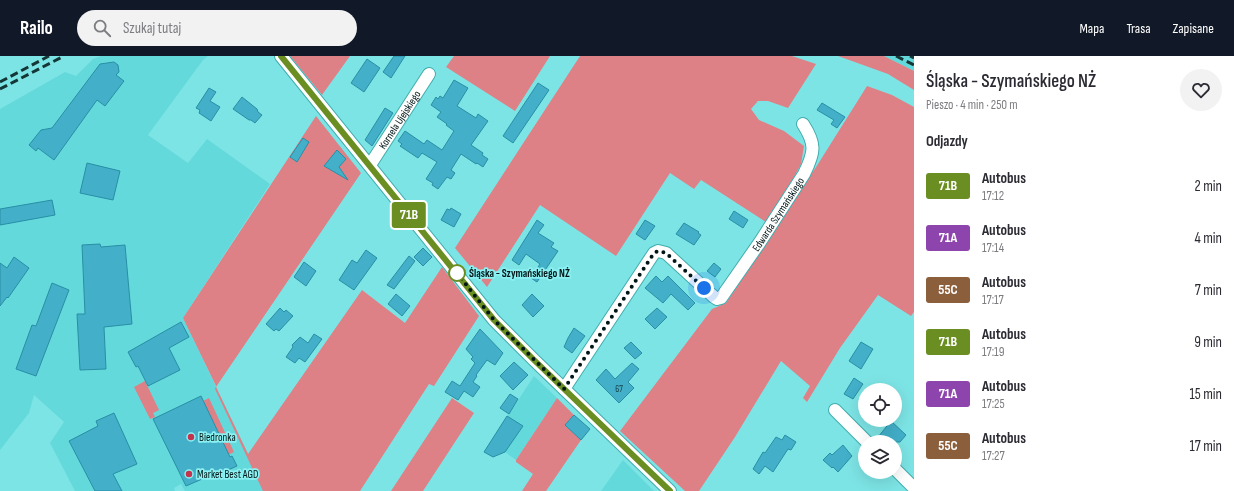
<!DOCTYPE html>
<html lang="pl">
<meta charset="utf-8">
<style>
body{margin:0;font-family:"Sofia Sans Condensed",sans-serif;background:#f2f2f3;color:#2b2b33;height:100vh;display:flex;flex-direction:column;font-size:15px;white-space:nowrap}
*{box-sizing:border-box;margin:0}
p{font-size:13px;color:#7c7c81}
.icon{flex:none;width:22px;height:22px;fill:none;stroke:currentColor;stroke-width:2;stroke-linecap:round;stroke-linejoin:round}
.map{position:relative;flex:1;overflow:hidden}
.panel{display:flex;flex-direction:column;background:#fff;width:320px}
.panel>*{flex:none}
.badge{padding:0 8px;border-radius:3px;font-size:14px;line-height:26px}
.controls{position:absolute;left:858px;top:327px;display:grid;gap:8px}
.controls a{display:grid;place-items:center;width:44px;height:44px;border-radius:50%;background:#fff;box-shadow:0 4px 16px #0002;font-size:20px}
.you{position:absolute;width:20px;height:20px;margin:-10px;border:3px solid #fff;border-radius:50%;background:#1a73e8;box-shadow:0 0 0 6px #1a73e833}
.map>.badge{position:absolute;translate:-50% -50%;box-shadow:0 0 0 2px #fff}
h2{padding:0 12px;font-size:15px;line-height:36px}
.round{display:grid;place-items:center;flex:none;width:42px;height:42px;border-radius:21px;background:#f2f2f3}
.overview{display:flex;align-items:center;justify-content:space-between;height:68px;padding:0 12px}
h1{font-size:19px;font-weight:600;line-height:30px}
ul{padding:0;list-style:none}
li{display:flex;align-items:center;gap:12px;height:52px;padding:0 12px}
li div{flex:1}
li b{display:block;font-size:15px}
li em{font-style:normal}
li .badge{min-width:44px;font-weight:700;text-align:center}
header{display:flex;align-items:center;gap:24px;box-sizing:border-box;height:56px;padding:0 20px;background:#111827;color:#fff}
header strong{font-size:19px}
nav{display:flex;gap:22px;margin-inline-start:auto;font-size:14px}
.search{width:280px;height:36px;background:#f2f2f3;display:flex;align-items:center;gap:10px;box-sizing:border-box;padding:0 14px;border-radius:22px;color:#7c7c81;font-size:15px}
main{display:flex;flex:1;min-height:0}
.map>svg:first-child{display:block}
.built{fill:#64d9db}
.green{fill:#dd8187}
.building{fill:#43afc9;stroke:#288fa5}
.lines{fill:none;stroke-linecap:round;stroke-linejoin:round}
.minor-casing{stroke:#42acad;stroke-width:14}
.minor{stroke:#fff;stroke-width:12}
.rail{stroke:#153637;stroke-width:3;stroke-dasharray:8 4;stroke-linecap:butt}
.line-casing{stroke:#fff;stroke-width:9}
.line{stroke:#6b8e23;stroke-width:6}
.walk{stroke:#021617;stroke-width:4;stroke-dasharray:0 7.2}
.stop-dot{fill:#fff;stroke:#6b8e23;stroke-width:2}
.poi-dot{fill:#c4334b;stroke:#8bf1f2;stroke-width:1.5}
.labels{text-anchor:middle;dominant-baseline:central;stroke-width:3.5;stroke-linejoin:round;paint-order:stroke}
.number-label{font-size:9px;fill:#123c44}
.street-label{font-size:11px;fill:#021617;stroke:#8bf1f2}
.stop-label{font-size:11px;font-weight:bold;fill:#021617;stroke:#8bf1f2;text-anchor:start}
.poi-label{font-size:11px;fill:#021617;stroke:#8bf1f2;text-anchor:start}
</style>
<header>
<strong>Railo</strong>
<div class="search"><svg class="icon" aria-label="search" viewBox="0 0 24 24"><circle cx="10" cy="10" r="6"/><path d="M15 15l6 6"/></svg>Szukaj tutaj</div>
<nav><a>Mapa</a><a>Trasa</a><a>Zapisane</a></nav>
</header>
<main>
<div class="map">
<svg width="914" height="435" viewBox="0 0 914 435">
<rect width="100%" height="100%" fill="#7de4e5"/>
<path class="built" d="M101,0H208L203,4L148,79L188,107L207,83L270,128L183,262L266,435H185L181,428L174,432L175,435H75L50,387L64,366L34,339L29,357L0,394V53L65,16L76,20L93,3Z
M884,0H914V15Z
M534,320L557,342L516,404L505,396L493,401L484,396Z
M623,404L654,435H601Z"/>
<path class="green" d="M290,0H350L322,39Z
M454,0H550L515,55L446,11Z
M580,0H792L816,8L788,52L768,45H758L751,53L759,64L784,75L804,90L801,108L769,168L701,124L694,133L670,117L616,200L540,149L487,231L455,192Z
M838,0H884L914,15V34L888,18Z
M867,30L892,39L914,51V256L911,260L878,239L840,292L807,346L803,342L810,330L781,305L735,381L699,435H685L620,375L712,253L726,247L818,108Z
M316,60L361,117L216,331L248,398L362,234L405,267L442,211L479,260L434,330L429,328L360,435H263L215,333L216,330L183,262Z
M145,325L159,354L153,357L155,361L150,363L134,331Z
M209,342L234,396L228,399L203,345Z
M452,342L474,357L423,435H391Z
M557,342L574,359L565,369L581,384L546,435H522L533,418L516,406V404Z"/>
<path class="building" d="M394,0H405L391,22L383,16Z
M367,3L380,12L364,36L351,27Z
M114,6L118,9L119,16L116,19L124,25L105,50L97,44L54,104L38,92L36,95L29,89L41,74L52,72L100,8Z
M454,24L468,32L457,50L476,62L478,58L488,65L471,89L483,97L482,99L488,103L483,111L477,107L476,108L461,98L451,114L455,117L451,123L447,121L438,133L432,129L433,127L426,123L437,106L422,97L418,102L400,90L402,88L398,85L405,75L424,88L427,84L442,94L454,75L446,69L447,68L437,61L441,56L431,49L436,41L438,43L440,40L443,42Z
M538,27L549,34L513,87L503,80Z
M209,32L216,36L210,45L220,51L211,65L199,57L200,54L196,52Z
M242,41L257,53L258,56L262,59L255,67L251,64H249L233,53Z
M822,47L845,61L837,72L831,68L834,64L817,54Z
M385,52L393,57L372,90L365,84Z
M303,82L309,86L297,106L290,101Z
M337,94L346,103L339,111L348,124L324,110Z
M87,107L120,115L113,144L80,137Z
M52,144L55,159L0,169V153Z
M451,152L461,158L454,171L441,164L447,153L450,154Z
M734,155L748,164L743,172L729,163Z
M537,164L544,169L538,177L554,187L551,191L558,195L537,226L531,222L540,208L526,198L519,209L512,204Z
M645,164L655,170L645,184L636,178Z
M684,167L699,176L698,177L701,179L694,189L676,178Z
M100,188L101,191L125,189L132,268L104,271L106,313L80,314L77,258H85L82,189Z
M423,192L432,201L423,210L414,201Z
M366,194L377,202L354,234L339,224L352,204L357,207Z
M409,200L415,205L394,233L387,229Z
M14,201L29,212L8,242L7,241L0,250V207L7,212Z
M304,206L316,215L306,230L294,221Z
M714,207L721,213L715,221L707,215Z
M656,220L662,226L668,220L695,247L688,254L671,238L663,247L645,232Z
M52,227L69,234L36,320L16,313L32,269L36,270Z
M396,238L410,250L402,260L388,248Z
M532,238L544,250L533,261L522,249Z
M280,252L284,256L286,254L293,260L279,275L276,273L274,275L266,268Z
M657,252L667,261L655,273L645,263Z
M181,266L189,281L169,292L180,314L148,330L138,310L136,311L128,296Z
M574,272L585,280L572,297L564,291L568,282Z
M480,273L503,297L495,309L487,304L476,319L477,320L473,326L480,331L473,341L464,335L458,344L445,336L452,325L460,330L475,307L471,303L473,301L466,293Z
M314,278L322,283L305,306L299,302L295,307L286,301L293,291L292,289L300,281L308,287Z
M631,286L642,297L635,303L624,292Z
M861,286L873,293L861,313L849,305Z
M514,306L528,319L513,334L500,320Z
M632,307L639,313L628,326L634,332L619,347L596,324L606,313L615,323Z
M854,322L863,328L853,343L844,338Z
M510,338L518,343L509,358L500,352Z
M201,340L230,401L232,400L237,410L210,422L209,420L186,430L153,363Z
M114,357L137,408L113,418L122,435H95L69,385L98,370L96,365Z
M574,359L590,373L581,384L565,369Z
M507,360L523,370L505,396L493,401L484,396Z
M891,365L906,379L900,386H883L878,381Z
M785,379L796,386L791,394L788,393L773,416L765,410L759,418L753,413L763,396L765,397L776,381L782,384Z
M843,389L852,400L838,416L833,411L832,412L823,404L830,397L832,399Z"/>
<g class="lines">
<g class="minor-casing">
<g id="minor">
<path d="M281,0L494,264L534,304L670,435"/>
<path id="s1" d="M370,109L429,18"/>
<path id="s2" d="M564,333L654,197L658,195L666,197L714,241L717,243L721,242L760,186L804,118C815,96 816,88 803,68"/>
<path d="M835,354L867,386"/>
<path d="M895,413L914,432"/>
</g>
</g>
<use href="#minor" class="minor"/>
<path class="rail" d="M896,0L914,9
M910,0L914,2
M0,26L49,0
M0,33L64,0"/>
</g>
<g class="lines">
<g class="line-casing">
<path id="line" d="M281,0L494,264L534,304L670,435"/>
</g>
<use href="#line" class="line"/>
<path class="walk" d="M457,217L494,264L564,333L654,197L658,195L666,197L704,232"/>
</g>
<circle class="stop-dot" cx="457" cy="217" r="8"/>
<g class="poi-dot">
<circle cx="191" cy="381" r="4"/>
<circle cx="189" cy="418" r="4"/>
</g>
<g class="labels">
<g class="number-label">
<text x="619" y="333">67</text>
</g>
<g class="street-label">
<text stroke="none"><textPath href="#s1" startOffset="54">Kornela Ujejskiego</textPath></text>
<text stroke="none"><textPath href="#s2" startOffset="350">Edwarda Szymańskiego</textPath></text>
</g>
<g class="stop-label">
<text x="469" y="217">Śląska - Szymańskiego NŻ</text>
</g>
<g class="poi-label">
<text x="199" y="381">Biedronka</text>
<text x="197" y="418">Market Best AGD</text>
</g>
</g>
</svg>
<div class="controls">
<a><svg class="icon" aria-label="locate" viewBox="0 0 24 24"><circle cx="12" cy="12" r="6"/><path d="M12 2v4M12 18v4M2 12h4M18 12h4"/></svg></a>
<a><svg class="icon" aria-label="layers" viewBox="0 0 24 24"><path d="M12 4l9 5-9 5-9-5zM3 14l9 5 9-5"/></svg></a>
</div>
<div class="you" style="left:704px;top:232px"></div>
<b class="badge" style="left:409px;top:159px;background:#6b8e23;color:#fff">71B</b>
</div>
<section class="panel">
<div class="overview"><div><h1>Śląska - Szymańskiego NŻ</h1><p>Pieszo · 4 min · 250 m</p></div><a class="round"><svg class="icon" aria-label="heart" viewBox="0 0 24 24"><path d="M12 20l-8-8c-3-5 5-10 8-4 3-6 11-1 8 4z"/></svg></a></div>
<h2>Odjazdy</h2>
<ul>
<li><span class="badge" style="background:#6b8e23;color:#fff">71B</span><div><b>Autobus</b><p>17:12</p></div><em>2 min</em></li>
<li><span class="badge" style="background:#8e44ad;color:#fff">71A</span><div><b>Autobus</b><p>17:14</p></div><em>4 min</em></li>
<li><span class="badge" style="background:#8b5e3c;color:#fff">55C</span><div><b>Autobus</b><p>17:17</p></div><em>7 min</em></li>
<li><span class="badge" style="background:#6b8e23;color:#fff">71B</span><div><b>Autobus</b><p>17:19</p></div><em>9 min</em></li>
<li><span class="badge" style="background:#8e44ad;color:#fff">71A</span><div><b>Autobus</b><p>17:25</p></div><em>15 min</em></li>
<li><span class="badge" style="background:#8b5e3c;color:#fff">55C</span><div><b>Autobus</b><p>17:27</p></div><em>17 min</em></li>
</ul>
</section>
</main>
